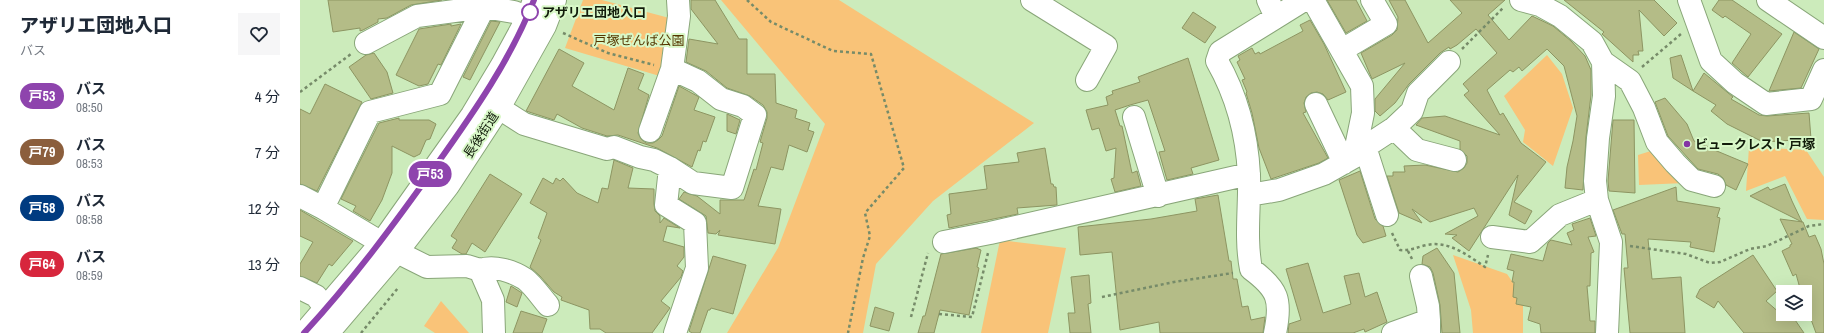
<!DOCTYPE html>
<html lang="ja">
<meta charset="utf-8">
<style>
body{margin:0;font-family:"Archivo Narrow","Noto Sans JP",sans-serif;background:#f6f6f7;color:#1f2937;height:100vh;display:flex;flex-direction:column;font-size:15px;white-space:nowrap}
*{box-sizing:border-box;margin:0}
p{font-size:13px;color:#747a83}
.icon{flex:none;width:22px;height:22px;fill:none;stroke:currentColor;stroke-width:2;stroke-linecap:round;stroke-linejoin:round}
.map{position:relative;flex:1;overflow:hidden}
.details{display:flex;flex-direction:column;background:#fff;width:300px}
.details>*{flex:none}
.badge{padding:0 8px;border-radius:13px;font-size:14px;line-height:26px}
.tools{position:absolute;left:1476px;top:285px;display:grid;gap:8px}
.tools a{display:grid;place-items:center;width:36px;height:36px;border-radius:0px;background:#fff;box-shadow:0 4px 16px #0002;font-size:20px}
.map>.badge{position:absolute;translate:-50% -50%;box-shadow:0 0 0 2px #fff}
.round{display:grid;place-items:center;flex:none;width:42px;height:42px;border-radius:0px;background:#f6f6f7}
.head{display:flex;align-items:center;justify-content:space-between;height:68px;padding:0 20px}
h1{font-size:19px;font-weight:800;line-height:30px}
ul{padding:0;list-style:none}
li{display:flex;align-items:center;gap:12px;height:56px;padding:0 20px}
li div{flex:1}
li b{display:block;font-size:15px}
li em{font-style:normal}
li .badge{min-width:44px;font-weight:700;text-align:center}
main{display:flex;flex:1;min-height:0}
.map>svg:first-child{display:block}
.green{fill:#f9c378}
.building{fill:#b4bc87;stroke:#8d9562}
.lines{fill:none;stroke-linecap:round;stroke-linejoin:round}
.minor-casing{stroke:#89a679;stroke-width:24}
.major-casing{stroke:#89a679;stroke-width:24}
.path{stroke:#768b69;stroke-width:2.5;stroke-dasharray:3 3;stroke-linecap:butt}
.minor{stroke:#fff;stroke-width:22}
.major{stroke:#fff;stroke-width:22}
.line-casing{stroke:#fff;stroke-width:9}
.line{stroke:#8e44ad;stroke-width:6}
.stop-dot{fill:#fff;stroke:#8e44ad;stroke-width:2}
.poi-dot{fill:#8434a4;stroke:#d9f8c8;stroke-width:1.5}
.labels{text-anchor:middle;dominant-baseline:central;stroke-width:4;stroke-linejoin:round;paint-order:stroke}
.stop-label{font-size:13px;font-weight:bold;fill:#111b0a;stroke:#d9f8c8;text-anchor:start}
.park-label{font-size:13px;fill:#563700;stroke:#d9f8c8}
.street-label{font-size:13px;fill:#111b0a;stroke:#d9f8c8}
.poi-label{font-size:13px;font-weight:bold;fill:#111b0a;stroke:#d9f8c8;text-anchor:start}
</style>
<main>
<section class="details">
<div class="head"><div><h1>アザリエ団地入口</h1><p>バス</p></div><a class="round"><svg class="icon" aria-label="heart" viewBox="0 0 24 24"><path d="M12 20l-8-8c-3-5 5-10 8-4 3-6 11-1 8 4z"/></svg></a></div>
<ul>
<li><span class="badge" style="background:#8e44ad;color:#fff">戸53</span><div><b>バス</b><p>08:50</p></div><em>4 分</em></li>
<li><span class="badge" style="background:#8b5e3c;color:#fff">戸79</span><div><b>バス</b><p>08:53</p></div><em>7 分</em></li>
<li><span class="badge" style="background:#003b80;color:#fff">戸58</span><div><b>バス</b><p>08:58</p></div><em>12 分</em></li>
<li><span class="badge" style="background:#d7263d;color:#fff">戸64</span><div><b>バス</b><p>08:59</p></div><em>13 分</em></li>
</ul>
</section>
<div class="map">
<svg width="1524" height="333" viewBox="0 0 1524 333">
<rect width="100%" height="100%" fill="#ccebbb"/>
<path class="green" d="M283,0H302L373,19L363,77L265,48Z
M421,0H539L734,123L633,201L576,264L563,333H427L478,248L525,124Z
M1247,55L1262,74L1273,108L1253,166L1223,142L1225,130L1204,96Z
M1449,147L1506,150L1524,177V220L1507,219L1485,176L1446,191Z
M1354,150L1385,183L1339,185L1338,155Z
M700,240L766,248L748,333H681Z
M1153,255L1207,274L1223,297V333H1173L1171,310Z
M141,301L169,333H135L124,326Z"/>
<path class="building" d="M28,0H142L111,5L87,18L78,19V22L63,30L60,31V28L33,32Z
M391,0H415L439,39H447V74H475L476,103L497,110L495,118L510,123L508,130L514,132L507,152L489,145L483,170L471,167L458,206L481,209L475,244L418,235L420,230L416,234L408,233L406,216L379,199L384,192L397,196L420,214V200H444L454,169L456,170L463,143L460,142L467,118V112L463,105L450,96L427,88L406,71L386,62L389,39L418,44L391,9Z
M1027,0H1056L1067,21L1046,33Z
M1089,0H1105L1128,43L1162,13L1150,0H1205L1188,15L1209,40L1232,16L1253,26L1271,41L1285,56L1291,70V95L1286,137L1283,190L1265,188L1267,167L1273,141L1277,116L1264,66L1247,49L1222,71L1219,67L1213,72L1210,70L1187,90L1200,115L1203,113L1221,143L1246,162L1214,202L1232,211L1225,224L1209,215L1218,175L1169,251L1152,238L1157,235L1145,234L1178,216L1174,208L1130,222L1112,209L1122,223L1099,213L1087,176H1093V172H1105L1104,166L1125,165L1158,172L1164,168L1167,163V156L1160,149V141L1116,125L1122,118L1145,116L1200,135L1164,95L1169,91L1163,84L1197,53L1176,29L1157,45L1150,49L1149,47L1140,53L1109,84L1095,103L1080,116L1075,111V99L1105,63L1072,79L1061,53L1092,35L1097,30L1098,17Z
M1264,0H1354L1377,23L1364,36L1339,10L1343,51H1338L1339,55H1333V62L1302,34L1304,32Z
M1419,0H1432L1482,34L1448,77L1432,63L1451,34L1425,16L1423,18L1412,10Z
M893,12L916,27L905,43L882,28Z
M1010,20L1024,44L1046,92L1028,100L1023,94L1017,92L1011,93L1006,97L1004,103L1006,112L1003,113L1028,158L1019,163L971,179L959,148L952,113L946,93L947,92L942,80L945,79L937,62L940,60L938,56L952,48L955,54L959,52L960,54L1003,31L1000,25Z
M191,21L200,22L170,80L163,77Z
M151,24V26L161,24L141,65L138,64L128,84L119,86L96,75L119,29Z
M1494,32L1519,49L1501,88L1469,91Z
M259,49L284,63L272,86L314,110L328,68L344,74L338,89L349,95L338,133L341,139L346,143H353L358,140L362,136L379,86L399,97L394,110L415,117L406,142L403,141L400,151L398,150L392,167L357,148L318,135L307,136L282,128L257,114L254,120L226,111Z
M74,53L87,72L93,93L71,99L49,67L66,55Z
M1381,55L1393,91L1373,78L1370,58Z
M888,58L919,160L891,168L893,174L867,180L859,152L865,151L848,100L830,105L815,110L820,126H822L832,173L837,171L841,186L815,192L811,179L814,178L816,148L806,151L799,128L792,130L786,110L808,105L806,97L813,94L812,91L840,82L838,77Z
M1404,73L1433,97L1431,99L1459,115L1467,116L1509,113L1511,139L1463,142L1427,124L1411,111L1416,105L1393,91Z
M25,84L62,102L17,191L0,184V109L10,114Z
M1365,98L1387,124L1394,141L1409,147L1411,151L1412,149L1448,164L1436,190L1426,185L1423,178L1418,174L1398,169L1368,136L1355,102Z
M427,114L440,120L436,134L427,131Z
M99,118V120H129L136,124L130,139L126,140L120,154L114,157L92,146V173L82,200L70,221L53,211L56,206L41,199L79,123Z
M1313,120H1334L1335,193L1309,191L1308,181Z
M745,148L751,184H753L754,187H756L757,205L717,208L718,214L649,228L647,215L651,214L649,194L687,189L684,166L719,162L717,153Z
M314,160L333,168L328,188L354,189V204L355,211L360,216V223L364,218L380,228L367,226L363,241L384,247V257L377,266L383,271L381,277L361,301L370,308L352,333H306L300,329H290L289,310L261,300L262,297L254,292L240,276L230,267L241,240L238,238L247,213L230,203L243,178L253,184L256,178L260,181L263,178L277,193L298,203L302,188L308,189Z
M1060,171L1075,219L1083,226L1086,236L1063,243L1057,235L1039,180Z
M190,174L222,194L185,252L172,243L166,254H162L152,248L157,240L151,236Z
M1485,184L1492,201L1502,222L1450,196L1468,187L1470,190Z
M1376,187L1377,201L1420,208L1417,217L1420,218L1414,252L1390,247L1391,242L1348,239L1352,279L1381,277L1385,333H1330L1324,268H1328L1325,234H1322L1313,210Z
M918,195L929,261H931L933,279H937L942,307L948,306L951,320L965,317L963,333H860L859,322L820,330L812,252L780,255L778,227L851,219L897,211L895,199Z
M0,210L53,241L32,266L29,264L17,283L0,276V264L13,242L0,236Z
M1290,218L1296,236L1288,237L1294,252L1291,253L1290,286H1287L1290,321H1295V333H1241L1240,324L1228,320L1231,307L1216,304L1217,298L1213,297L1214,282H1212L1214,271L1207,269L1211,254L1243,261L1248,243L1251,240L1272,245L1267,233L1274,230L1272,224Z
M1480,219L1503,222L1509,237L1515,235L1521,249L1524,264V333H1516L1505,303V292H1501L1496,274L1493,276L1482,251L1490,247V245L1492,244Z
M676,248L681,250L677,267L679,268L669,315L640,310L634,333H618L623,316H625L641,254Z
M1137,248L1154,273L1160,333H1142L1140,305L1133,273L1130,267L1122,264L1123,256Z
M1453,255L1477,291L1466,301L1481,314H1491L1504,333H1444L1418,301L1414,308L1396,297L1400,289Z
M413,256L446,265L433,314L411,308L410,310H408L400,333H392L389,331Z
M1008,263L1023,313L1051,304L1044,276L1059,273L1065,297L1077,292L1087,322L1065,332L1064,329L1053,333H988L989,324L1001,320L986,269Z
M789,275L791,303L788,304L791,333H770L768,313H775L771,277Z
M211,286L222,293L217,307L206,302Z
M575,307L594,313L589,331L570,326Z
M221,311L247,319L242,333H213Z"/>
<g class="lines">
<g class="minor-casing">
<path id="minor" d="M732,0L806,46L787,80
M968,0L976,17
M1013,0L1062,86L1063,113L1054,157
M1221,0L1240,5L1260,16L1292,42L1303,62L1330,81L1344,108L1357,142L1375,163L1392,180L1414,186
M1389,0L1411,61L1435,83L1466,104L1511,99L1524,70
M1468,0L1524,38
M66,43L117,16L184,7L214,12L228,17
M1042,50L1086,24L1072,0
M1303,62L1304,96L1298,138L1295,181L1297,200L1311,242L1307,333
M1016,104L1044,163
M199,108L224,124L307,149L314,147L340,157L354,160L370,168L393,183L432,188L455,115L443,106L421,99L398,81L372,69
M834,117L858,196
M1094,128L1117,150L1155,160
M350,131L372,69L379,16L378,0
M1065,147L1087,215
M370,168L366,205L395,223L397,268L375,333
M949,195L979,190L1024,174L1054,157L1065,147L1094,128L1112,111L1118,93L1149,62
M0,196L23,208L97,252L127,267L167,266L180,270L193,300L194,333
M23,208L70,112L140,94L184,7
M1192,237L1230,242L1260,215L1297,200
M644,242L690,233L949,174
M180,270C194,265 212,271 225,279C233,285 241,297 248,305
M1121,276L1128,306L1129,320
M0,288L16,296L26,309
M975,333C982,300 978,289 951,269C945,238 950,206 949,175C947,134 937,96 917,61L920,52L1004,0
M1093,333L1129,320V333"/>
</g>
<g class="major-casing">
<path id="major" d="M4,333L82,242L172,115L202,65L228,17L234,0
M28,333L97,252L148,186L199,108L245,26L255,0"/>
</g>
<path class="path" d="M447,0L471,22L533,51L571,54L604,168L565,213L570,236L563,258L548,333
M263,33L308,53L354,65
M1162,49L1203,8
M1342,67L1381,34
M0,92L51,54
M1092,233L1100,250C1110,251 1117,247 1127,245C1148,240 1169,256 1185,267L1188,255
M1330,246L1386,254L1410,263L1420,262L1450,249L1467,246L1509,226L1524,224
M1108,251L1112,259
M802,297L874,282L933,273
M639,314L672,317L688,253
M611,317L628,253
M61,333L98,288"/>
<use href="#minor" class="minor"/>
<use href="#major" class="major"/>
</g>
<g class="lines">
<g class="line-casing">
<path id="line" d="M4,333C53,280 95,223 137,164C174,112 211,59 234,0"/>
</g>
<use href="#line" class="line"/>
</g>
<circle class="stop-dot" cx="230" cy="12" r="8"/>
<circle class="poi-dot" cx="1387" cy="144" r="4"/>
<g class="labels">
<g class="stop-label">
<text x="242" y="12">アザリエ団地入口</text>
</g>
<g class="park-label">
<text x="339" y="40">戸塚ぜんば公園</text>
</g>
<g class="street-label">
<text transform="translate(181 135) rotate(-57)">長後街道</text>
</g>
<g class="poi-label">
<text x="1395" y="144">ビュークレスト 戸塚</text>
</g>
</g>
</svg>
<div class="tools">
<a><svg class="icon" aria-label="layers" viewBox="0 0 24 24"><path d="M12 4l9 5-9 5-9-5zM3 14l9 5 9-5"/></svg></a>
</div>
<b class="badge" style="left:130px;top:174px;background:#8e44ad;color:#fff">戸53</b>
</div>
</main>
